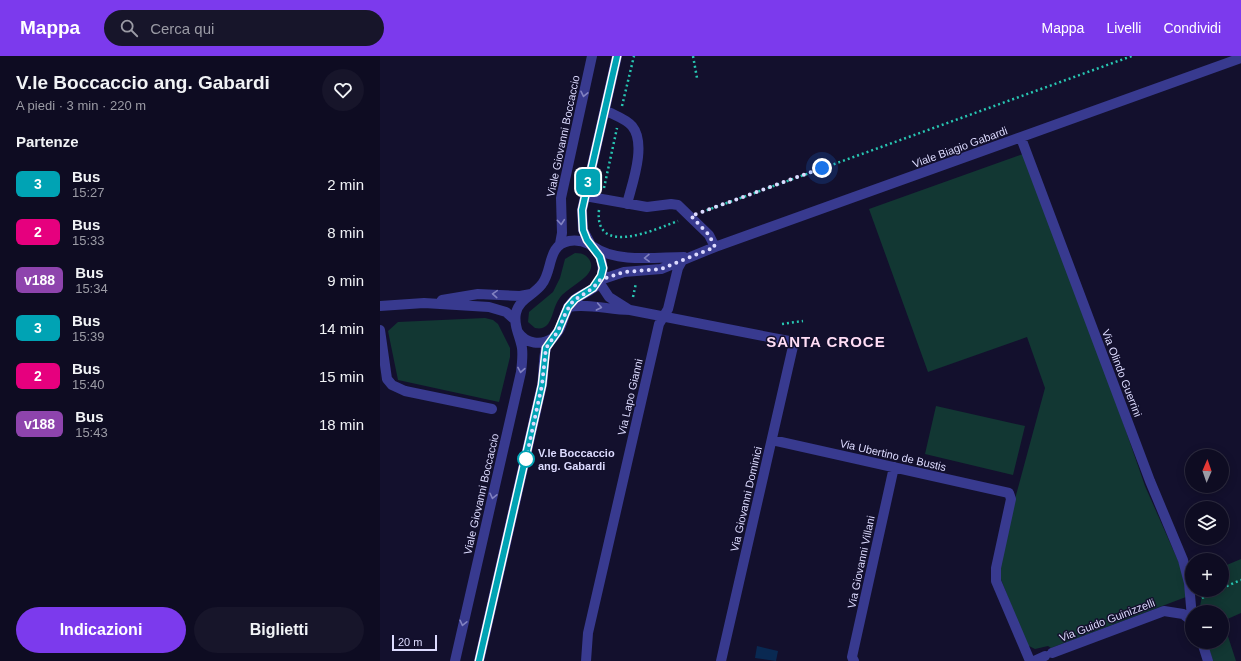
<!DOCTYPE html>
<html lang="it">
<meta charset="utf-8">
<style>
body{margin:0;font-family:Helvetica,sans-serif;background:#17152a;color:#f1f3f6;height:100vh;display:flex;flex-direction:column;font-size:15px;white-space:nowrap}
*{box-sizing:border-box;margin:0}
p{font-size:13px;color:#9b9ba5}
.icon{flex:none;width:22px;height:22px;fill:none;stroke:currentColor;stroke-width:2;stroke-linecap:round;stroke-linejoin:round}
.map{position:relative;flex:1;overflow:hidden}
.panel{display:flex;flex-direction:column;background:#0e0c22;width:380px}
.panel>*{flex:none}
.badge{padding:0 8px;border-radius:6px;font-size:14px;line-height:26px}
.needle{width:26px;rotate:2deg}
.controls{position:absolute;left:805px;top:393px;display:grid;gap:8px}
.controls a{display:grid;place-items:center;width:44px;height:44px;border-radius:50%;background:#0e0c22;box-shadow:0 2px 10px #0003,0 0 0 1px #2e2c40;font-size:20px}
.scale{position:absolute;left:12px;bottom:10px;width:45px;box-sizing:border-box;padding-left:4px;border:2px solid #dddbff;border-top:0;font-size:11px;line-height:14px;white-space:nowrap;color:#dddbff;-webkit-text-stroke:3px #13102d;paint-order:stroke}
.you{position:absolute;width:20px;height:20px;margin:-10px;border:3px solid #fff;border-radius:50%;background:#1a73e8;box-shadow:0 0 0 6px #1a73e833}
.map>.badge{position:absolute;translate:-50% -50%;box-shadow:0 0 0 2px #fff}
h2{padding:0 16px;font-size:15px;line-height:36px}
.round{display:grid;place-items:center;flex:none;width:42px;height:42px;border-radius:21px;background:#17152a}
.headline{display:flex;align-items:center;justify-content:space-between;height:68px;padding:0 16px}
h1{font-size:19px;font-weight:800;line-height:30px}
.button{display:flex;gap:8px;margin-top:auto;padding:8px 16px}
.button a{flex:1;height:46px;border-radius:24px;background:#7c3aed;color:#fff;font-size:16px;font-weight:800;line-height:46px;text-align:center}
.button a+a{background:#17152a;color:#f1f3f6}
ul{padding:0;list-style:none}
li{display:flex;align-items:center;gap:12px;height:48px;padding:0 16px}
li div{flex:1}
li b{display:block;font-size:15px}
li em{font-style:normal}
li .badge{min-width:44px;font-weight:700;text-align:center}
header{display:flex;align-items:center;gap:24px;box-sizing:border-box;height:56px;padding:0 20px;background:#7c3aed;color:#fff}
header strong{font-size:19px}
nav{display:flex;gap:22px;margin-inline-start:auto;font-size:14px}
.search{width:280px;height:36px;background:#17152a;display:flex;align-items:center;gap:10px;box-sizing:border-box;padding:0 14px;border-radius:22px;color:#9b9ba5;font-size:15px}
main{display:flex;flex:1;min-height:0}
.map>svg:first-child{display:block}
.green{fill:#123733}
.water{fill:#092952}
.lines{fill:none;stroke-linecap:round;stroke-linejoin:round}
.path{stroke:#28c6b2;stroke-width:2.5;stroke-dasharray:2 3;stroke-linecap:butt}
.minor{stroke:#383a8f;stroke-width:10}
.oneway{stroke:#8282c1}
.line-casing{stroke:#fff;stroke-width:9}
.line{stroke:#00a3b4;stroke-width:6}
.walk{stroke:#dddbff;stroke-width:4;stroke-dasharray:0 7.2}
.stop-dot{fill:#fff;stroke:#00a3b4;stroke-width:2}
.labels{text-anchor:middle;dominant-baseline:central;stroke-width:3;stroke-linejoin:round;paint-order:stroke}
.street-label{font-size:11px;fill:#dddbff;stroke:#13102d}
.stop-label{font-size:11px;font-weight:bold;fill:#dddbff;stroke:#13102d;text-anchor:start}
.district-label{font-size:15px;font-weight:bold;letter-spacing:1px;fill:#ffddf5;stroke:#13102d}
</style>
<header>
<strong>Mappa</strong>
<div class="search"><svg class="icon" aria-label="search" viewBox="0 0 24 24"><circle cx="10" cy="10" r="6"/><path d="M15 15l6 6"/></svg>Cerca qui</div>
<nav><a>Mappa</a><a>Livelli</a><a>Condividi</a></nav>
</header>
<main>
<section class="panel">
<div class="headline"><div><h1>V.le Boccaccio ang. Gabardi</h1><p>A piedi · 3 min · 220 m</p></div><a class="round"><svg class="icon" aria-label="heart" viewBox="0 0 24 24"><path d="M12 20l-8-8c-3-5 5-10 8-4 3-6 11-1 8 4z"/></svg></a></div>
<h2>Partenze</h2>
<ul>
<li><span class="badge" style="background:#00a3b4;color:#fff">3</span><div><b>Bus</b><p>15:27</p></div><em>2 min</em></li>
<li><span class="badge" style="background:#e6007e;color:#fff">2</span><div><b>Bus</b><p>15:33</p></div><em>8 min</em></li>
<li><span class="badge" style="background:#8e44ad;color:#fff">v188</span><div><b>Bus</b><p>15:34</p></div><em>9 min</em></li>
<li><span class="badge" style="background:#00a3b4;color:#fff">3</span><div><b>Bus</b><p>15:39</p></div><em>14 min</em></li>
<li><span class="badge" style="background:#e6007e;color:#fff">2</span><div><b>Bus</b><p>15:40</p></div><em>15 min</em></li>
<li><span class="badge" style="background:#8e44ad;color:#fff">v188</span><div><b>Bus</b><p>15:43</p></div><em>18 min</em></li>
</ul>
<div class="button"><a>Indicazioni</a><a>Biglietti</a></div>
</section>
<div class="map">
<svg width="861" height="605" viewBox="0 0 861 605">
<rect width="100%" height="100%" fill="#13102d"/>
<path class="green" d="M643,98L728,323L765,430L803,516L806,541L671,592L668,590L655,593L647,589L618,516L619,502L665,332L647,281L548,316L489,153Z
M195,197C201,197 205,198 209,203C220,220 187,230 179,243C171,254 173,276 155,272L148,266L149,256L173,236L180,222L185,203Z
M105,262L113,264L118,268L130,292V301L119,346L18,324L8,275L18,266Z
M556,350L645,370L633,419L545,398Z
M861,503V557L843,565L856,605H833L827,586H842V556H819L823,534H842V511Z"/>
<path class="water" d="M377,590L398,595L396,605L375,602Z"/>
<g class="lines">
<path class="path" d="M313,0L317,22
M242,50L254,0
M224,132L237,72
M219,154C214,202 276,173 298,165
M322,156L752,0
M253,241L256,227
M402,268L423,265
M842,532L861,524
M822,542L838,534"/>
<path class="minor" d="M225,54C233,59 245,62 252,70C267,88 252,128 247,148
M641,82L770,425L803,504L809,527L812,562
M205,140L267,151L291,148L298,149L329,179L335,191
M180,188L182,177L181,142L212,0
M211,189L203,174L202,154L237,0
M214,191C236,207 277,201 304,201
M220,224L244,216L281,213L335,191L861,2
M219,226L229,241L248,253
M62,244L98,238L140,240L151,238
M0,250L44,247L109,251L126,256L135,264
M188,251C209,247 229,254 250,254L414,286L341,605
M0,274L7,323L12,329L25,335L112,353
M138,276C146,288 161,290 173,282
M392,384L629,437L631,443L616,512V525L650,605
M822,586L828,605
M672,597L784,555L803,558L812,565
M75,605L141,316C142,308 143,300 142,292C140,280 133,269 136,257C139,243 154,239 162,228C173,214 167,189 189,185C196,184 203,185 209,188C221,195 225,210 221,223C216,235 201,237 193,245C185,253 184,263 180,272C176,280 169,285 166,292C163,303 164,317 162,329L99,605
M206,605L208,577L279,268L288,253L298,212L303,203
M474,605L472,601L514,411
M654,605L665,600"/>
</g>
<defs><path id="oneway-chevron" d="M-2-3.5L2.5 0L-2 3.5" fill="none" stroke-width="1.6" stroke-linecap="round" stroke-linejoin="round"/></defs>
<g class="oneway">
<use href="#oneway-chevron" transform="translate(204 38) rotate(102)"/>
<use href="#oneway-chevron" transform="translate(181 166) rotate(85)"/>
<use href="#oneway-chevron" transform="translate(267 202) rotate(179)"/>
<use href="#oneway-chevron" transform="translate(115 238) rotate(-176)"/>
<use href="#oneway-chevron" transform="translate(219 251) rotate(11)"/>
<use href="#oneway-chevron" transform="translate(141 314) rotate(100)"/>
<use href="#oneway-chevron" transform="translate(113 440) rotate(103)"/>
<use href="#oneway-chevron" transform="translate(83 567) rotate(103)"/>
</g>
<g class="lines">
<g class="line-casing">
<path id="line" d="M99,605L162,329L166,292L178,275L188,251L195,243L213,232L221,220L223,212L220,201L207,184L203,174L202,154L237,0"/>
</g>
<use href="#line" class="line"/>
<path class="walk" d="M146,403L162,329L166,292L178,275L186,256L193,245L213,232L220,224L244,216L281,213L335,191L329,179L311,160L442,112"/>
</g>
<circle class="stop-dot" cx="146" cy="403" r="8"/>
<g class="labels">
<g class="street-label">
<text transform="translate(183 80) rotate(-78)">Viale Giovanni Boccaccio</text>
<text transform="translate(580 91) rotate(-20)">Viale Biagio Gabardi</text>
<text transform="translate(742 317) rotate(69)">Via Olindo Guerrini</text>
<text transform="translate(250 341) rotate(-77)">Via Lapo Gianni</text>
<text transform="translate(513 399) rotate(13)">Via Ubertino de Bustis</text>
<text transform="translate(101 438) rotate(-77)">Viale Giovanni Boccaccio</text>
<text transform="translate(366 443) rotate(-77)">Via Giovanni Dominici</text>
<text transform="translate(481 506) rotate(-78)">Via Giovanni Villani</text>
<text transform="translate(727 564) rotate(-21)">Via Guido Guinizzelli</text>
</g>
<g class="stop-label">
<text x="158" y="397">V.le Boccaccio<tspan x="158" dy="13">ang. Gabardi</tspan></text>
</g>
<g class="district-label">
<text x="446" y="285">SANTA CROCE</text>
</g>
</g>
</svg>
<div class="controls">
<a><svg class="needle" viewBox="-14 -14 28 28"><path d="M0-13l5 13h-10z" fill="#e53935"/><path d="M0 13l5-13h-10z" fill="#9b9ba5"/></svg></a>
<a><svg class="icon" aria-label="layers" viewBox="0 0 24 24"><path d="M12 4l9 5-9 5-9-5zM3 14l9 5 9-5"/></svg></a>
<a>+</a>
<a>−</a>
</div>
<div class="scale">20 m</div>
<div class="you" style="left:442px;top:112px"></div>
<b class="badge" style="left:208px;top:126px;background:#00a3b4;color:#fff">3</b>
</div>
</main>
